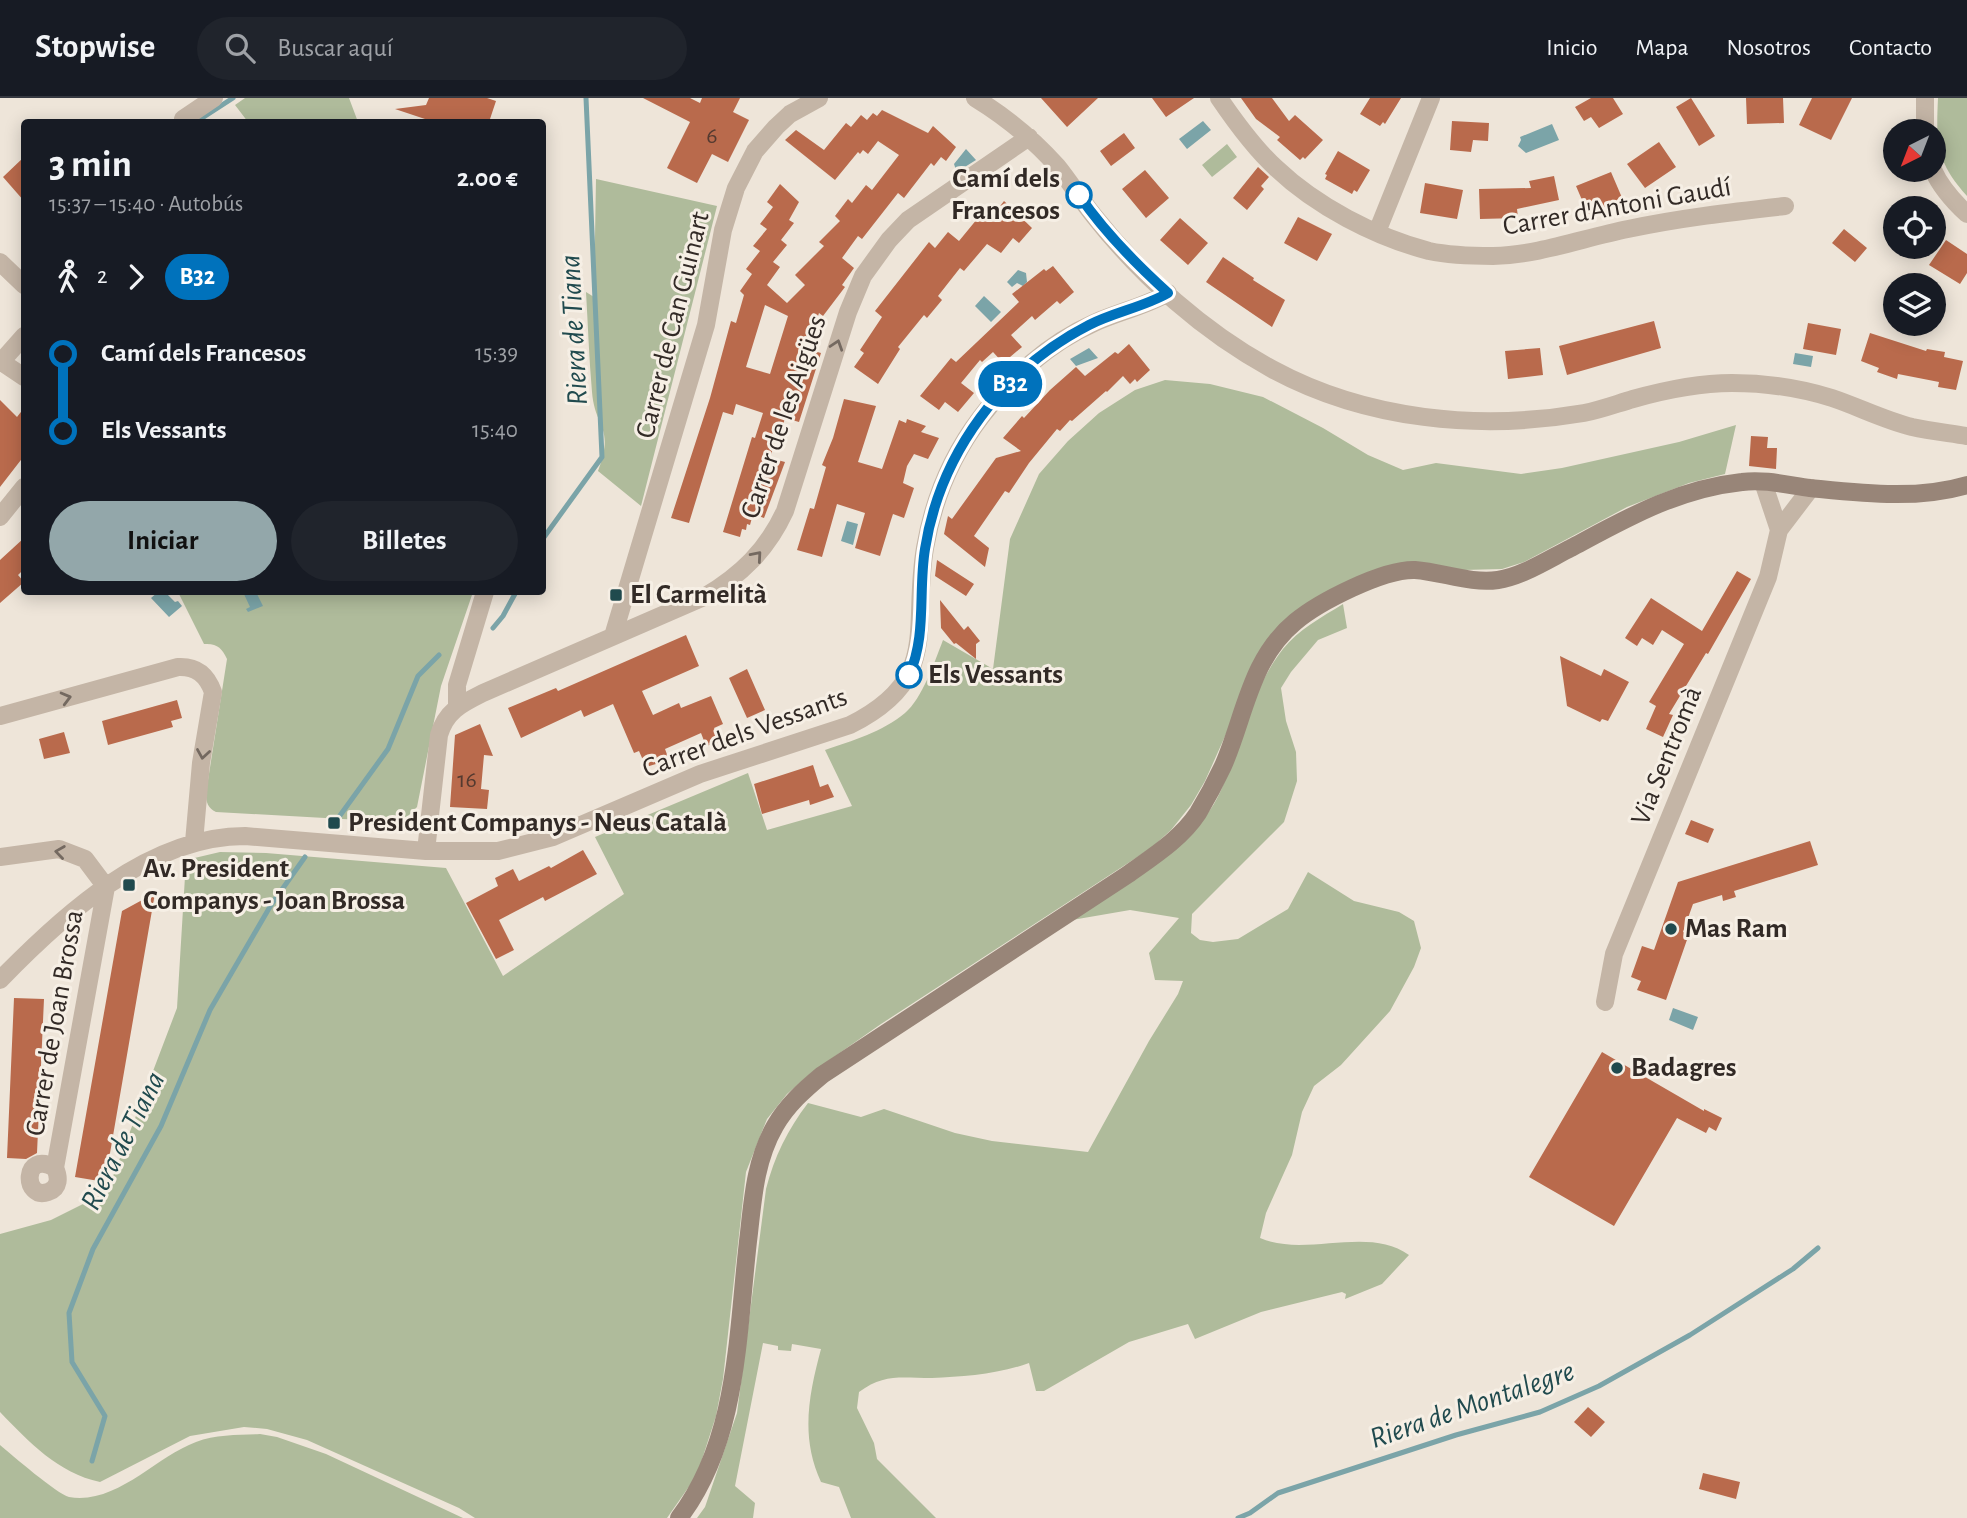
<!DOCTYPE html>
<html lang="es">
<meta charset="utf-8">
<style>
body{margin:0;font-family:"Alegreya Sans",sans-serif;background:#20242c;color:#f1f3f6;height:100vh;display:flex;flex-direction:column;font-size:26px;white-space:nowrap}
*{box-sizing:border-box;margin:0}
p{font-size:23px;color:#9ea1a6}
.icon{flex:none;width:38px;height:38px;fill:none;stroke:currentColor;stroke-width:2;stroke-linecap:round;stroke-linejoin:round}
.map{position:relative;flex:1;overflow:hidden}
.sheet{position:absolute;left:21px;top:21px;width:525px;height:476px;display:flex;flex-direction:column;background:#171b24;border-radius:7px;box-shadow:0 4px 18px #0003}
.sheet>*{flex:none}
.badge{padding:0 14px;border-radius:23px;font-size:24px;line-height:46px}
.needle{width:46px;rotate:222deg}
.fabs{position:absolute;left:1883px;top:21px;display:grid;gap:14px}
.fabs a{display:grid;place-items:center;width:63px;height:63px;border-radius:50%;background:#171b24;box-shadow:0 4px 18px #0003;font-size:35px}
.map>.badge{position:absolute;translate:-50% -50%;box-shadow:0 0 0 4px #fff}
.legs{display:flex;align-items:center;gap:10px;height:77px;padding:0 28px;font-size:23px}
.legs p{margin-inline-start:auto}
.head{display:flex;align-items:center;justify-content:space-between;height:119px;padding:0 28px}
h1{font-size:38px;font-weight:700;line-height:52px}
.action{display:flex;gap:14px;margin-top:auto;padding:14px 28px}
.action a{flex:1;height:80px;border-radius:42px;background:#93a7aa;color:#111;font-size:28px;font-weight:700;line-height:80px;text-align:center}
.action a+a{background:#20242c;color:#f1f3f6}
ul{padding:0 28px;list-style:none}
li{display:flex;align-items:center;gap:24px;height:77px;font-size:26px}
li i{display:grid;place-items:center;width:10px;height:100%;margin:0 9px;background:currentColor}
li i::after{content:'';width:18px;height:18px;margin:-9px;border:5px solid;border-radius:50%;background:#171b24}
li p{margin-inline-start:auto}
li:first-child i{background:linear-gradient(#0000 50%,currentColor 0)}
li:last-child i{background:linear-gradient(currentColor 50%,#0000 0)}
header{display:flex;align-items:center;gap:42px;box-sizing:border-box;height:98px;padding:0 35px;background:#171b24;border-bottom:2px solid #363941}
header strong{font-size:33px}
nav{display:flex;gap:38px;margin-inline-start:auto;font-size:24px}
.search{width:490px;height:63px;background:#20242c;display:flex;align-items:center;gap:18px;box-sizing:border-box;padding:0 24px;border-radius:38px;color:#9ea1a6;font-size:26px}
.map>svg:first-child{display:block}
.green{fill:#afbb9b}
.water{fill:#7ba4a8}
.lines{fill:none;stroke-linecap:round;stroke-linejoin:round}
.stream{stroke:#7ba4a8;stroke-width:5}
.building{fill:#b96a4c;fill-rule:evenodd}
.street{stroke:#c4b5a6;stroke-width:18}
.secondary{stroke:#988578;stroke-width:18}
.oneway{stroke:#746960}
.line-1-casing{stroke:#fff;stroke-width:16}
.line-1{stroke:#0072bc;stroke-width:10}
.stop-1-dot{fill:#fff;stroke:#0072bc;stroke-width:3.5}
.poi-dot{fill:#204a4e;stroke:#f6efe5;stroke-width:2.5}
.labels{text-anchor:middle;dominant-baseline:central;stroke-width:6;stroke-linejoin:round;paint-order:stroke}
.number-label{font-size:24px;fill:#543a30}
.stop-label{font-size:28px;font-weight:bold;fill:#322a26;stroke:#f6efe5;text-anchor:end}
.street-label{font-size:28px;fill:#322a26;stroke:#f6efe5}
.poi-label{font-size:28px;font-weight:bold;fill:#322a26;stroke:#f6efe5;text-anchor:start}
.water-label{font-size:30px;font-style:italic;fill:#204a4e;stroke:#f6efe5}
</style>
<header>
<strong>Stopwise</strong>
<div class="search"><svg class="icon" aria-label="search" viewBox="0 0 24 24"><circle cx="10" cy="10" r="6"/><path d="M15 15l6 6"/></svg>Buscar aquí</div>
<nav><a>Inicio</a><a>Mapa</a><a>Nosotros</a><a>Contacto</a></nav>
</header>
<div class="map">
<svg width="1967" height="1420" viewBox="0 0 1967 1420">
<rect width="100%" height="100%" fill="#eee5d9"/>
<path class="green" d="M245,0H349L358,24H248L235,7Z
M1938,0H1967V98C1936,64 1936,44 1938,0Z
M1227,46L1237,59L1212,79L1202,67Z
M596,81L717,108L641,408L598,373C615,328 595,331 592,294C589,261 588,227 586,194L594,199Z
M1165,282L1210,286L1263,299L1323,330L1368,357L1403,372L1436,365L1521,376L1562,370L1679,344L1736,327L1725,376L1689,385L1627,409L1524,464L1502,471L1463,472L1418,466L1299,514L1226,636L1205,683L1191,707L1171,732L1151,750L1122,769L881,926L811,975L787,996L767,1021L746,1074L723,1281L716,1318L697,1377L667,1420H475L459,1410L307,1342L267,1331L244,1329L190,1338L100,1384C58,1375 29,1344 0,1314V1136L51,1122L107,1094L177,910L186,762L220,754L266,755L446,770L503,878L624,796L595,739L748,675L767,732L852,708L825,652C852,643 882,634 905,615C922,601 935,563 943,542L993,571L1010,441L1039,376L1068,343L1099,315L1135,292Z
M178,494H473L441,588L417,709L407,719L396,724L216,714C208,710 206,705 206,695L227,561C222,550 217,545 204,546Z
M1343,506L1347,530L1318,542L1291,574L1281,590L1286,623L1296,654L1297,683L1284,724L1192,816L1191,835L1200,842L1213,844L1238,841L1288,811L1308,774L1354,803L1399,814L1414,823L1421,850L1414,869L1390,913L1341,967L1314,988L1302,1014L1292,1057L1266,1115L1260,1140C1305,1160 1368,1127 1409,1157L1382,1186L1345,1201L1346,1196L1342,1194L1261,1214L1195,1241L1188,1226L1129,1244L1044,1293H1036L1029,1265C999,1276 963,1279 932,1280C902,1280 884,1275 859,1294L857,1310L874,1345L877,1361L936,1420H851L839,1389L821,1384C800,1339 809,1296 821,1251L792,1246L791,1253L778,1252V1248L763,1245L735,1388L755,1405L753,1420H697L705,1409L737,1315L766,1091C774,1059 788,1031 808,1005L861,1019L884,1011L955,1035L992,1043L1088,1054L1149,943L1178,896L1183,883L1155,882L1149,855L1179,820L1130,812L1072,822C1121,790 1175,761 1210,712C1225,691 1231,662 1240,638C1250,609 1264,575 1283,551C1298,532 1322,519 1343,506Z
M260,1336L277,1339L326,1356L463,1420H0V1347C12,1357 57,1396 69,1399C117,1407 155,1359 196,1344C216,1336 239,1337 260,1336Z"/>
<path class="water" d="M1203,23L1211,32L1187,51L1179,41Z
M1552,26L1559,42L1526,55L1518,48L1521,42L1520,39Z
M966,51L976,62L960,72H956L954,66Z
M1018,172L1026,175L1027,184L1023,188L1017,185L1012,189L1007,184Z
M984,198L1001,214L991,224L975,208Z
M1089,250L1098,260L1076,268L1070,261Z
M1795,255L1813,258L1811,269L1793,266Z
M847,423L858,426L853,447L841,443Z
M158,494H165L175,504L178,503L182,508L169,519L151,500Z
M243,494H256L263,508L248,514L246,511L250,509Z
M1673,910L1698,919L1693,932L1669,922Z"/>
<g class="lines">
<path class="stream" d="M196,24L233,0
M542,442L602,359L586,0
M493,530L503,518L516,494
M336,723L388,651L418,578L439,557
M92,1363L105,1318L72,1264L69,1215L93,1151L161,1028L210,912L271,807L305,759
M1238,1420L1250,1415L1278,1395L1456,1337L1540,1314L1599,1288L1690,1237L1793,1171L1818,1150"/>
</g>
<path class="building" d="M429,0H487L496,3L489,24H434L395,11L426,7Z
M643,0H690L700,5L702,0H740L733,14L749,22L728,64L712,56L697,85L667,70L690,24Z
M1041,0H1098L1067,29Z
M1152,0H1194L1166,19Z
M1241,0H1272L1289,23L1295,17L1323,42L1305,61L1303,59L1300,62L1277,42L1280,39L1256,21Z
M1370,0H1401L1385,26L1383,24L1380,28L1360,16Z
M1591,0H1613L1623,16L1599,30L1591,19L1584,23L1575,9Z
M1691,0L1715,38L1699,48L1676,9Z
M1746,0H1783L1784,25L1747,26Z
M1812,0H1852L1831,42L1799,27Z
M882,12L928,35L933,28L956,49L946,63L941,59L934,68L931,65L904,100L898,95L862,141L858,138L842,160L854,170L842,187L845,189L823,218L819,215L807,251L821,255L799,324L785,320L782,331L779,330L770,360L785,364L764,420L753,416L750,427L747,426L746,432L742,431L740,439L723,434L752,339L755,340L763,315L736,306L733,317L723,314L689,425L671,420L710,300L731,223L736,225L744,197L740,193L752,176L746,171L760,153L753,148L767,131L760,126L773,109L767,104L780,86L799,104L789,122L794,125L781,142L787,147L773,164L780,169L767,187L787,205L805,187L795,177L824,148L819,144L840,123L835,118L848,101L852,105L866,87L872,92L899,57L878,43L868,56L863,52L860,56L858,54L835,82L785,42L796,32L824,52L846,25L851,29L861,17L867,22L873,15L877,18ZM765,207L788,218L770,276L746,269Z
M1452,23L1489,25L1488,43L1473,42L1471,54L1450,52Z
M1124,35L1135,50L1111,68L1100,53Z
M1659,44L1676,69L1645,90L1627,66Z
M1338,53L1370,72L1357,94L1354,92L1352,96L1325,81L1327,77L1325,76Z
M24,59V103L3,79Z
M1258,69L1269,79L1261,88L1264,91L1247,112L1233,100Z
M1145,72L1169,100L1146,120L1122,91Z
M1611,74L1623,102L1588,116L1576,88Z
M1554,78L1559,102L1517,111L1518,120L1480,121L1479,91L1531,90L1529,83Z
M1425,85L1463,92L1457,121L1420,115Z
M1004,103L1032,130L1019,145L1013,140L1001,155L987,146L964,173L960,170L938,198L942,202L927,220L924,217L898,249L900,251L878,286L854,269L864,255L860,252L882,219L875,213L929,144L935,150L948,134L959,143L982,115L990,121Z
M1298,119L1332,136L1317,163L1284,145Z
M1180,120L1208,145L1188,167L1160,142Z
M1844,131L1867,150L1855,164L1832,145Z
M1946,142L1967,156V175L1960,186L1929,167Z
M1223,159L1254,180L1253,182L1285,202L1272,229L1206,184Z
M1053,168L1074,194L1060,206L1057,203L1035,222L1032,218L1011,237L1022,249L1003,265L993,254L982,264L980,262L961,285L974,295L958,314L945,304L939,312L920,298L951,260L956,264L1019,204L1012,196L1044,171L1046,173Z
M1654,223L1661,250L1567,277L1559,248Z
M1808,225L1841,231L1836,257L1803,251Z
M1870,235L1926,253L1927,251L1945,254L1944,259L1963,263L1956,292L1938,289L1939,284L1898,276L1897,281L1877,274L1879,270L1861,263Z
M1129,246L1150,272L1137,284L1135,281L1130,286L1123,278L1107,294L1106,293L1072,323L1070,322L1060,333L1057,331L1029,365L1009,395L1005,393L974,438L989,450L985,469L944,436L948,418L952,421L996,360L1021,353L1003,340L1022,318L1024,320L1050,292L1076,269L1085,278L1115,254L1118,256Z
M1540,250L1543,277L1508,281L1505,253Z
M844,301L876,308L858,364L882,371L899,322L906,325L907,321L926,328L921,334L939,340L928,361L914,356L907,368L903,385L914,390L904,420L893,416L891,422L880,458L855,450L865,415L837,406L822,459L797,452L810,410L814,411L826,369L822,367L833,340Z
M0,302L17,319L24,310V358L0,389Z
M1751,338L1768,339L1767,350H1777L1776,371L1749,368Z
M24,440V471L18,477L24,484L0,505V462Z
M937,462L974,486L966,498L935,478Z
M1737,473L1751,481L1708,556L1706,555L1669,616L1673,617L1663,639L1646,631L1656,608L1649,604L1684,546L1662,532L1653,547L1642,540L1637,548L1625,540L1651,500L1702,533Z
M940,502L964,532L968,528L980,543L976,546V561L956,545L954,546L941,530Z
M686,537L699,568L642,593L653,617L679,605L681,610L711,598L723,626L714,630L720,644L706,648L701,635L665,651L669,662L646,669L639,653L634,655L613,606L584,619L581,612L521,640L508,610L556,590L558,593Z
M1560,558L1601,578L1604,571L1629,584L1608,623L1602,621L1600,624L1567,608Z
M747,571L765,612L747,620L729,580Z
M177,602L182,620L171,623L173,629L108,647L102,623Z
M480,626L493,658L484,657L481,691L489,692L487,711L450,709L455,637Z
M64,634L70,655L44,661L39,641Z
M813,667L820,689L828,686L834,699L810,707L809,702L762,716L754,686Z
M1691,722L1714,731L1708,745L1685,736Z
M1810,743L1818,767L1734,793L1736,799L1723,803L1722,797L1693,806L1683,834L1689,836L1666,902L1637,892L1641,883L1631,879L1642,848L1654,852L1678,784Z
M583,752L597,776L545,803L543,799L499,822L514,852L496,861L466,805L498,788L495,780L513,771L519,783L549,768L551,770Z
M155,795L105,1084L75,1079L122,813Z
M14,900L44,901L37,1055L26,1061L7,1060Z
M1602,954L1704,1013V1011L1722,1020L1716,1033L1709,1029L1706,1035L1677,1020L1614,1128L1529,1079Z
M1588,1309L1605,1324L1591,1339L1574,1324Z
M1703,1375L1740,1384L1736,1401L1699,1391Z"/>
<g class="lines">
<path class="street" d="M975,0C1006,19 1033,41 1057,68C1070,84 1081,102 1094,118C1142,179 1204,234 1272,271C1366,322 1479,333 1584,315C1600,312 1616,306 1633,301C1665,292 1698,285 1732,285C1765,285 1800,290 1832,300C1859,309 1884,322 1912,329C1930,333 1949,335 1967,338
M1219,0C1236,25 1254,50 1276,70C1316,108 1375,139 1429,153C1448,157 1473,158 1493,158C1539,157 1583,140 1628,131C1680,120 1732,114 1785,108
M183,21L214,0
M1925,33V0
M1933,72C1941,90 1953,103 1967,116
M1377,134L1431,0
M0,164L24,187
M0,263L24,279
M0,265L24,238
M1763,384L1779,432
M0,419L24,389
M613,538L706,227L723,132L736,90L755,53L776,29L790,16L819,0
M457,608V587L485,494
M0,618L178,569C196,568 207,577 213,594L201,665L194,744
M426,753L439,637C446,613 461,606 483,595L704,499C741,477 767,452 785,413L848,214L863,178L889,142L908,122L1029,39
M0,759L59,751L85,761L106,789L55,1070C59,1079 60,1090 48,1094C23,1103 22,1051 55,1070
M0,882C63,817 149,738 245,738L426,753H498L553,739L700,676L850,627C942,581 911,532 925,450C933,403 952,357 981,319C1010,280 1049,245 1094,225C1118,214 1146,208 1168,195
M1605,904L1614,856L1768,479L1779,432L1811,390"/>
<path class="secondary" d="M679,1420C740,1340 737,1231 749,1135C753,1098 756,1061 775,1028C787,1007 804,992 822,977L1127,777C1152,759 1181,741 1198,715C1207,700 1216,683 1223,668C1245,618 1250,561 1295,524C1319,504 1383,471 1415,472C1443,474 1470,486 1498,482C1523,478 1549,461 1571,450C1627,420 1677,391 1742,384C1764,381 1788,387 1810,390C1861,395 1917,402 1967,387"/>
</g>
<defs><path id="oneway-chevron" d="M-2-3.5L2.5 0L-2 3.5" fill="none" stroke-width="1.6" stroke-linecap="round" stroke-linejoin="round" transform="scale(1.75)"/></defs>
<g class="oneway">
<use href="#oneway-chevron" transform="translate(837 247) rotate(-72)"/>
<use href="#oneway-chevron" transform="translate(757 458) rotate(-49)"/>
<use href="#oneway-chevron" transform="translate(66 600) rotate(-15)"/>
<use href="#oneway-chevron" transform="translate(203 656) rotate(99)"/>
<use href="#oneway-chevron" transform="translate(60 754) rotate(-172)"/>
</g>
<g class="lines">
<g class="line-1-casing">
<path id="line-1" d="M909,577C927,538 918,493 925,451C940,355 1003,271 1089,227C1114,214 1144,209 1168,195C1135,165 1104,134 1079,97"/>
</g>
<use href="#line-1" class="line-1"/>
</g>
<g class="stop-1-dot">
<circle cx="1079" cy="97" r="12"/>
<circle cx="909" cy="577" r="12"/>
</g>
<g class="poi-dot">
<rect x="609" y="490" width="14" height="14" rx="3.5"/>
<rect x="327" y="718" width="14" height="14" rx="3.5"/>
<rect x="122" y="780" width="14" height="14" rx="3.5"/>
<circle cx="1671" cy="831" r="7"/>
<circle cx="1617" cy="970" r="7"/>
</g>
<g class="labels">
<g class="number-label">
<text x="712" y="38">6</text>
<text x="467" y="682">16</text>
</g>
<g class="stop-label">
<text x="1060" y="81">Camí dels<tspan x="1060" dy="32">Francesos</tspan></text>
<text x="928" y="577" text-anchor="start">Els Vessants</text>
</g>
<g class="street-label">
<text transform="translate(1617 109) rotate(-10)">Carrer d'Antoni Gaudí</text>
<text transform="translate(673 227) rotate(-76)">Carrer de Can Guinart</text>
<text transform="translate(784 319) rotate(-71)">Carrer de les Aigües</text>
<text transform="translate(745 635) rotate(-20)">Carrer dels Vessants</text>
<text transform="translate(1667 658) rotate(-68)">Via Sentromà</text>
<text transform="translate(55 925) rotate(-80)">Carrer de Joan Brossa</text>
</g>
<g class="poi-label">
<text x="630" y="497">El Carmelità</text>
<text x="348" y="725">President Companys - Neus Català</text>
<text x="143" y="771">Av. President<tspan x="143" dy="32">Companys - Joan Brossa</tspan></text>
<text x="1685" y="831">Mas Ram</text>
<text x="1631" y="970">Badagres</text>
</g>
<g class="water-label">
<text transform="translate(574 232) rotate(-93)">Riera de Tiana</text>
<text transform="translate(123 1043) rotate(-63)">Riera de Tiana</text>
<text transform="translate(1472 1307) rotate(-19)">Riera de Montalegre</text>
</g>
</g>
</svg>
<div class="fabs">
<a><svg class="needle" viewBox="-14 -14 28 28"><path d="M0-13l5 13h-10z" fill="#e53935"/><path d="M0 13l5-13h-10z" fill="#9ea1a6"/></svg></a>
<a><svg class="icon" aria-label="locate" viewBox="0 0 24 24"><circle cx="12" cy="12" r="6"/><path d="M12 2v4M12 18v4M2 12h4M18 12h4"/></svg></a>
<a><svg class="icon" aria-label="layers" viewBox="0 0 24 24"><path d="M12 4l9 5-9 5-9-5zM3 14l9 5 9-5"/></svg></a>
</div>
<b class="badge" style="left:1010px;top:286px;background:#0072bc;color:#fff">B32</b>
<section class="sheet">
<div class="head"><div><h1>3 min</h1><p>15:37 – 15:40 · Autobús</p></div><b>2.00 €</b></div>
<div class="legs"><svg class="icon" aria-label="walk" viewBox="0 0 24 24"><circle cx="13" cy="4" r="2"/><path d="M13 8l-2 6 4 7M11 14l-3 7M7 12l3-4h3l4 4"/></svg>2<svg class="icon" aria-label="forward" viewBox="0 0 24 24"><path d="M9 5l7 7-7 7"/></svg><b class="badge" style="background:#0072bc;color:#fff">B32</b></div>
<ul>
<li><i style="color:#0072bc"></i><b>Camí dels Francesos</b><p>15:39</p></li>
<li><i style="color:#0072bc"></i><b>Els Vessants</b><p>15:40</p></li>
</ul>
<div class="action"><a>Iniciar</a><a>Billetes</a></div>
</section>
</div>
